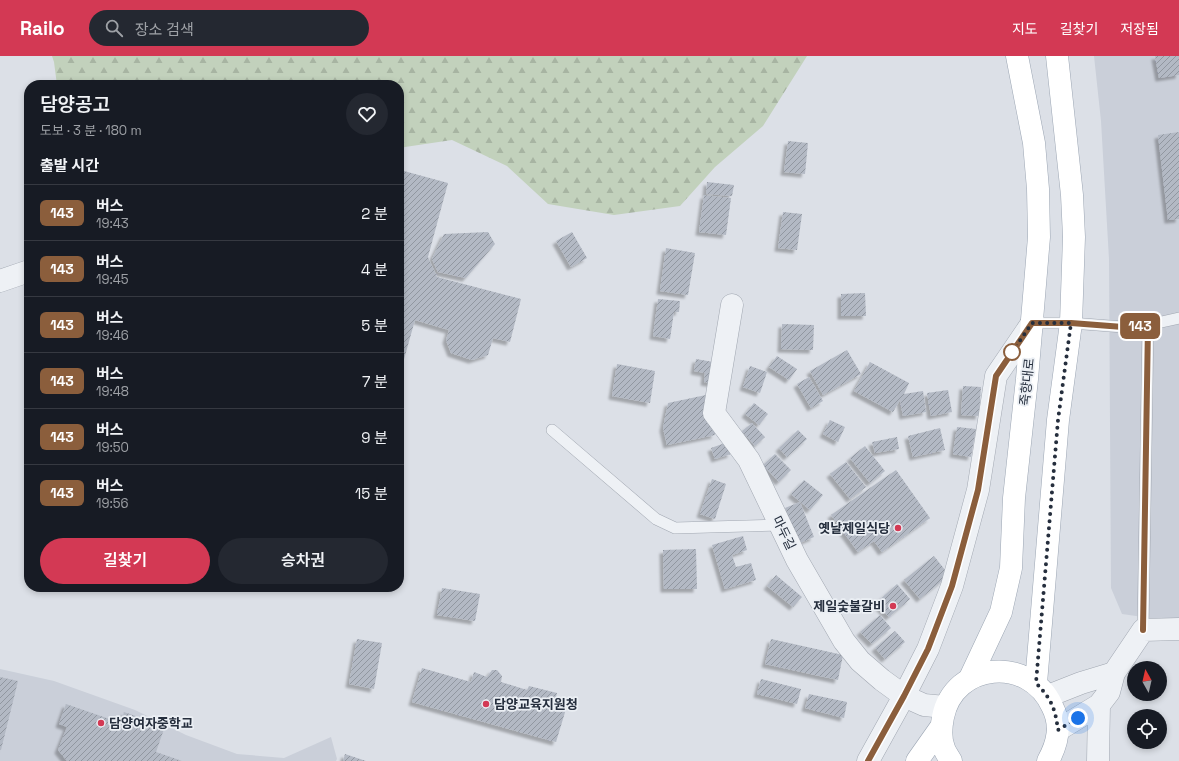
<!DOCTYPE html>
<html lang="ko">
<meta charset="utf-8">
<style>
body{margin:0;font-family:"Space Grotesk","Noto Sans KR",sans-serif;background:#242831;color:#f1f3f6;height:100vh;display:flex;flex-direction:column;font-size:15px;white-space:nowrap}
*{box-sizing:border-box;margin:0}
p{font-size:13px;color:#9ea1a6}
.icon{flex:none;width:22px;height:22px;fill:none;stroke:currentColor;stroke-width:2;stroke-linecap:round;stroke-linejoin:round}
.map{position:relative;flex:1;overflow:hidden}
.details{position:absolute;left:24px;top:24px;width:380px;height:512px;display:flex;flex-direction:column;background:#171b24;border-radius:16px;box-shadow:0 2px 6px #0003}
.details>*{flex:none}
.badge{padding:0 8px;border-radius:6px;font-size:14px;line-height:26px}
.needle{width:26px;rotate:352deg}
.fabs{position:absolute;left:1127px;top:605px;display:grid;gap:8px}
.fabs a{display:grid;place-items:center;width:40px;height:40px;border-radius:50%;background:#171b24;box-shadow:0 2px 6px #0003;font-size:20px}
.you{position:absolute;width:20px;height:20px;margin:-10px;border:3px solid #fff;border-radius:50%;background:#1a73e8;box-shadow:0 0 0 6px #1a73e833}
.map>.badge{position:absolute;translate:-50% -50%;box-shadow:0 0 0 2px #fff}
h2{padding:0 16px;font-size:15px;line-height:36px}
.round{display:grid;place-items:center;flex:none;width:42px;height:42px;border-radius:21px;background:#242831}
.overview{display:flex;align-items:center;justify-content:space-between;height:68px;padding:0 16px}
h1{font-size:19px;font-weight:600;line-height:30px}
.action{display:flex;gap:8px;margin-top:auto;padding:8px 16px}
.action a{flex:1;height:46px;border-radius:24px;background:#d33954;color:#fff;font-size:16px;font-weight:600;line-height:46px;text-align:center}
.action a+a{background:#242831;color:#f1f3f6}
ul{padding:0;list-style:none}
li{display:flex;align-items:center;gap:12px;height:56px;padding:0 16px;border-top:1px solid #363941}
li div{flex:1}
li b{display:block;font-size:15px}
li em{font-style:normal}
li .badge{min-width:44px;font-weight:700;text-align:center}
header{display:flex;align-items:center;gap:24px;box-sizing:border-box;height:56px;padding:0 20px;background:#d33954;color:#fff}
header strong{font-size:19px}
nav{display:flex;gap:22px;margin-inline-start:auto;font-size:14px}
.search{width:280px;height:36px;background:#242831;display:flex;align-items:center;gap:10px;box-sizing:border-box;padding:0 14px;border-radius:22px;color:#9ea1a6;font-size:15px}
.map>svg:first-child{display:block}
.built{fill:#cacfd9}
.forest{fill:url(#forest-firs)}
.building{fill:url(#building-hatch);filter:url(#shadow)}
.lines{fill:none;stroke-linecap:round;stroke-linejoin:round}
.service-casing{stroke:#a1a7b1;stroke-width:12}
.minor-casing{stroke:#a1a7b1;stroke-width:23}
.tertiary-casing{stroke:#a1a7b1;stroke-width:23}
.primary-casing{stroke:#9ba5b3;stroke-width:23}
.service{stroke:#eef1f5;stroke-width:11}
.minor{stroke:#eef1f5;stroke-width:22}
.tertiary{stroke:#eef1f5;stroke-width:22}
.primary{stroke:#fff;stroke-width:22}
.line-casing{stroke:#fff;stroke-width:9}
.line{stroke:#8b5e3c;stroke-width:6}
.walk{stroke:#252e3d;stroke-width:4;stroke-dasharray:0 7.2}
.stop-dot{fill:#fff;stroke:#8b5e3c;stroke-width:2}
.poi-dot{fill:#d33954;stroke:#ebeff4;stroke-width:1.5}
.labels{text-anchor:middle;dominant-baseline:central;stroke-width:3.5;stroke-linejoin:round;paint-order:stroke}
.street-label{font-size:13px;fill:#252e3d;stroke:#ebeff4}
.poi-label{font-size:13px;font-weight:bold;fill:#252e3d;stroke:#ebeff4;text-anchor:end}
</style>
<header>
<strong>Railo</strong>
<div class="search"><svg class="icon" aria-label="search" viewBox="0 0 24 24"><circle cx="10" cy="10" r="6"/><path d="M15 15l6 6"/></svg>장소 검색</div>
<nav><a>지도</a><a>길찾기</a><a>저장됨</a></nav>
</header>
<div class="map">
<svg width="1179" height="705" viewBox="0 0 1179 705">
<defs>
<pattern id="forest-firs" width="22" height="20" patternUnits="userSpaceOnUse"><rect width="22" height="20" fill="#c2d1bc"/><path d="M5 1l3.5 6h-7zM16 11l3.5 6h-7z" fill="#a7b4a2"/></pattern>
<pattern id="building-hatch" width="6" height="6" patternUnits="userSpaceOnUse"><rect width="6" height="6" fill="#b3b9c4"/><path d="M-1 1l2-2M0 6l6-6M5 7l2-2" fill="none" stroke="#9197a0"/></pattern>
<filter id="shadow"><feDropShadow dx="-3.5" dy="3.5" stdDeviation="1" flood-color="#0004"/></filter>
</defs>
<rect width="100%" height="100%" fill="#dce0e7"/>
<path class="built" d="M1094,0H1179V562L1157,563L1122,558L1111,532L1109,203L1101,65Z
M0,613L54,625L135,654L186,679L237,698L284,702L331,681L337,703L336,705H0Z"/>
<path class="forest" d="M52,0H807L763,70L715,111L680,150L614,159L548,148L507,110L452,84L405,91L399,93V29H57L54,6Z"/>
<path class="building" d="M1155,0H1179V19L1159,22Z
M1179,76V163L1168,164L1158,79Z
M788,85L808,87L805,118L784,116Z
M404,115L448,127L428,201L437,221L521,243L510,286L493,282L488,299L472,304L451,297L446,284L449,274L415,264L399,321V134Z
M707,126L734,129L732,140L706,138Z
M704,139L731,142L726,179L699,176Z
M783,156L802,158L797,194L778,192Z
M488,176L495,188L466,222L438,216L432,203L444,178Z
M572,176L587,202L571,211L556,185Z
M666,192L695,197L688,239L660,235Z
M865,237L866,260H841V238Z
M658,243L680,245L679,256H674L670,283L653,280Z
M782,268L814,269L813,294L781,293Z
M847,294L861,318L823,339L810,315Z
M777,300L797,313L789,324L769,311Z
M696,303L719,307L715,328L704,326L705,317L694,315Z
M870,306L909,327L904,338L923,335L926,356L903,360L900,344L893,356L854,335Z
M617,308L655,315L650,347L612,340Z
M750,310L767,316L760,337L743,331Z
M809,321L823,345L811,352L797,328Z
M963,330L981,331L979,360L961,359Z
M948,334L952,356L931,360L927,337Z
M706,339L715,379L667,389L663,372L668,347Z
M754,347L768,358L759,369L745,358Z
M830,364L845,371L838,386L823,378Z
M752,367L765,381L755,390L742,375Z
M957,371L976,373L971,401L953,398Z
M940,372L945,394L913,401L908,380Z
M798,374L807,383L787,401L779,392Z
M897,381L899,393L875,397L872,386Z
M728,386L731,398L715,403L711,392Z
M865,390L885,415L870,427L850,402Z
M775,398L791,414L779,426L763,409Z
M846,406L866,431L850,443L830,418Z
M896,414L930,462L882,496L874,485L858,496L831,459Z
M712,423L726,428L715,463L700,458Z
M804,424L823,439L810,454L791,438Z
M800,446L814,481L800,487L785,452Z
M743,480L747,494L732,499L736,511L751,507L756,524L725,533L712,489Z
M696,493L697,533H664L663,494Z
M934,500L949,519L920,543L904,524Z
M776,519L802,541L793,551L767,530Z
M897,528L910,543L889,561L876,547Z
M442,532L480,538L475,565L437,559Z
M880,559L891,572L872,588L860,576Z
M895,575L905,586L885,603L875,592Z
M357,583L382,587L374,633L349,628Z
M771,583L843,599L838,624L765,608Z
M422,612L471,626L474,616L487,621L492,614H497L502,620L501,626L527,634L529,630L557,637L554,649L566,653L556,686L412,646Z
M0,621L18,625L1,694H0Z
M761,623L801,633L797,648L757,638Z
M809,638L847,646L844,662L805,652Z
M66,648L121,667L124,656L165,670L156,696L182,705H67L58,694L67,671L59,668Z
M345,698L366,705H343Z"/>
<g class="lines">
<g class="service-casing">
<path id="service" d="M1032,267H1071L1123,271L1148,269L1179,262
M552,374L656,463L675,472L780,469
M1143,574L1148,269"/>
</g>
<g class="minor-casing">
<path id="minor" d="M0,225L29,215
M732,249L714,357L749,404L797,504L844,585L860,605L882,624L904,640L924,649L945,651
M1048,640L1081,627L1114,617
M1058,674L1099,649L1109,636L1114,617L1143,574L1179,573
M1098,705L1099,649"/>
</g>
<g class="tertiary-casing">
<path id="tertiary" d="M868,705L904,640L928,593L952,530L978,434L996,320L1032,267"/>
</g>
<g class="primary-casing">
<path id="primary" d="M970,622L1001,556L1011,512L1014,442L1027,323L1039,181L1038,133L1034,87L1017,0
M1036,627L1058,364L1071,267L1074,181L1072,139L1057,0
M917,705L941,671
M951,705C949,701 945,696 944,692C940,682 941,671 943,661C954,606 1029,599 1052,650C1062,669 1058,687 1048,705"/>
</g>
<use href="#service" class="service"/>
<use href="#minor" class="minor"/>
<use href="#tertiary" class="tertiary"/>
<use href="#primary" class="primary"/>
</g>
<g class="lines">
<g class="line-casing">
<path id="line" d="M868,705L904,640L928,593L952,530L978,434L996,320L1032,267H1071L1123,271L1148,269L1143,574"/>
</g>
<use href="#line" class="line"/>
<path class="walk" d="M1012,296L1010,299L1032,267H1071L1058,364L1036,627C1052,644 1055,652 1058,674L1078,662"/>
</g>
<circle class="stop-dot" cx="1012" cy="296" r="8"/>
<g class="poi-dot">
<circle cx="898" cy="472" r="4"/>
<circle cx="893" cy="550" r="4"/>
<circle cx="486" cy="648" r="4"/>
<circle cx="101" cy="667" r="4"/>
</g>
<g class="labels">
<g class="street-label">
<text transform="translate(1027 326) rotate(-84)">죽향대로</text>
<text transform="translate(784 477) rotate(64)">마두길</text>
</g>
<g class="poi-label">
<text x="890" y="472">옛날제일식당</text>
<text x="885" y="550">제일숯불갈비</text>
<text x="494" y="648" text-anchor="start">담양교육지원청</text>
<text x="109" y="667" text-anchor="start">담양여자중학교</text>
</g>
</g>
</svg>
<div class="fabs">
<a><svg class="needle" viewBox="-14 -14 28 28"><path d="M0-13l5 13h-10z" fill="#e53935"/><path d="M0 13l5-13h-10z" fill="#9ea1a6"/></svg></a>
<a><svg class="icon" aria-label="locate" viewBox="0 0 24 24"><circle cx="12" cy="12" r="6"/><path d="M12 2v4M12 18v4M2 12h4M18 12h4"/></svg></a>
</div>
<div class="you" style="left:1078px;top:662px"></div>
<b class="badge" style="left:1140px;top:270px;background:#8b5e3c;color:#fff">143</b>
<section class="details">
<div class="overview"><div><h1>담양공고</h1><p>도보 · 3 분 · 180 m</p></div><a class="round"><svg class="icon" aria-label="heart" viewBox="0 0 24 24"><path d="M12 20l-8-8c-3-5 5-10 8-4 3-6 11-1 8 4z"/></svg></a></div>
<h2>출발 시간</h2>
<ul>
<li><span class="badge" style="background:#8b5e3c;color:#fff">143</span><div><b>버스</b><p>19:43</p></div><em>2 분</em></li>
<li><span class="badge" style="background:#8b5e3c;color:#fff">143</span><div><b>버스</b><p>19:45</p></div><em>4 분</em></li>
<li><span class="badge" style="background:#8b5e3c;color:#fff">143</span><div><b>버스</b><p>19:46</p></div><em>5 분</em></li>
<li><span class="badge" style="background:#8b5e3c;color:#fff">143</span><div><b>버스</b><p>19:48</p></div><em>7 분</em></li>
<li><span class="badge" style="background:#8b5e3c;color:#fff">143</span><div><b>버스</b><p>19:50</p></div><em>9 분</em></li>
<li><span class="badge" style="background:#8b5e3c;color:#fff">143</span><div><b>버스</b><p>19:56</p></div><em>15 분</em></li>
</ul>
<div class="action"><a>길찾기</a><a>승차권</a></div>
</section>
</div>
